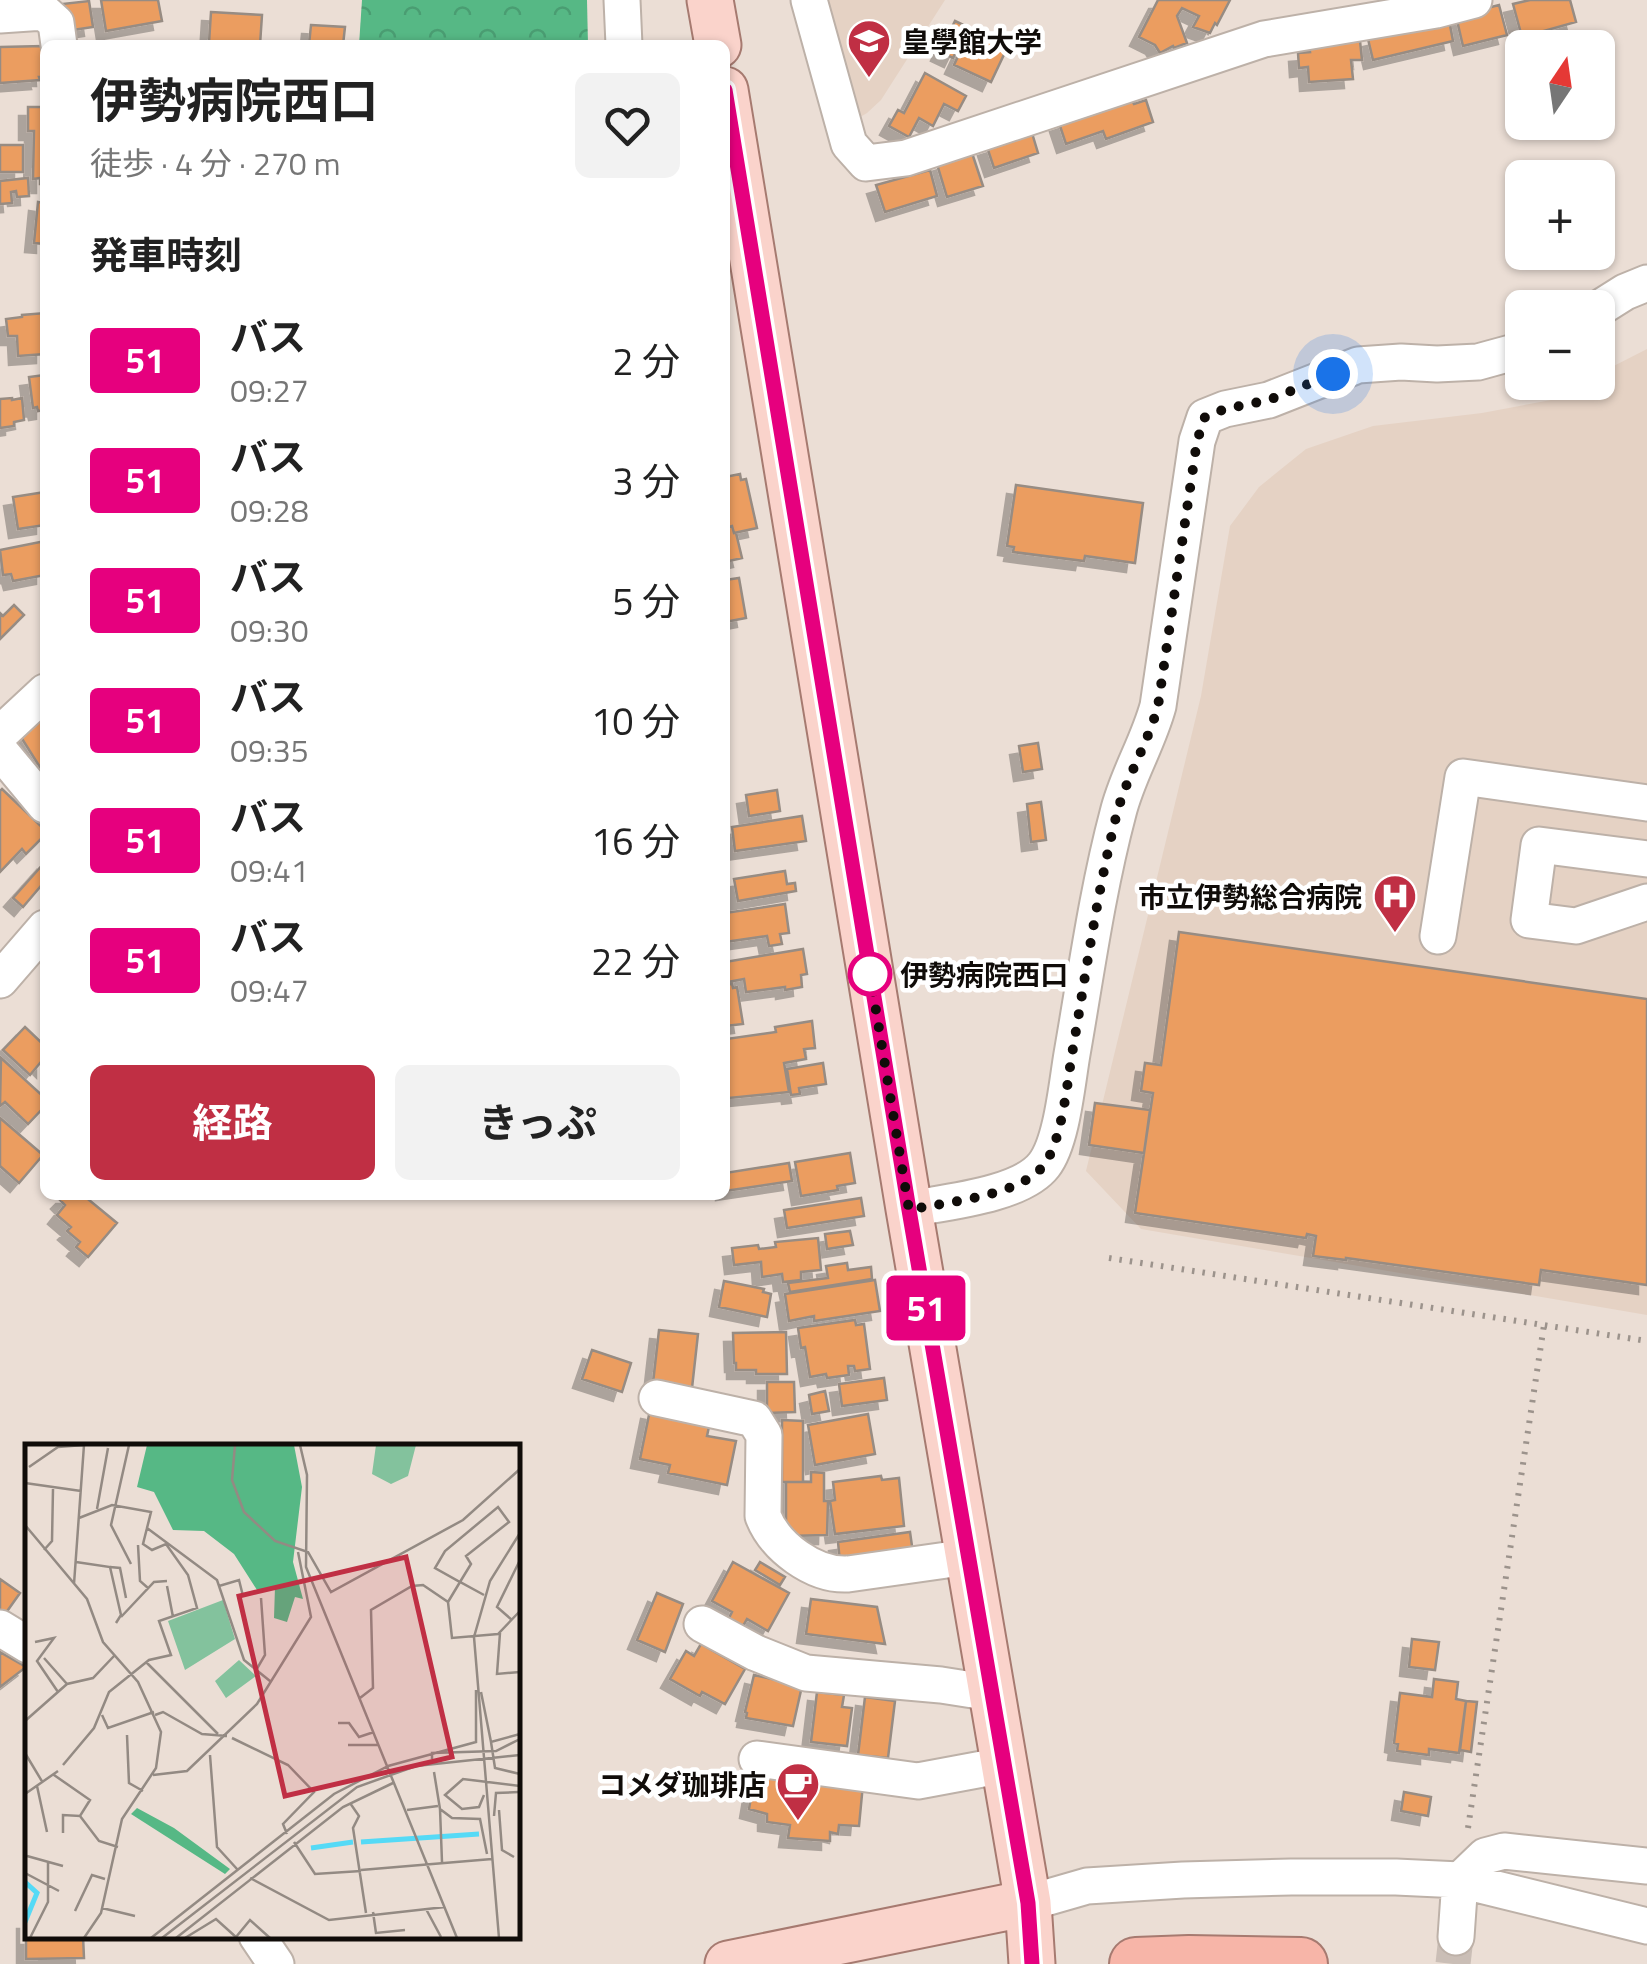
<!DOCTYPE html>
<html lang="ja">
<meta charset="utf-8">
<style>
body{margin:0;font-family:"Titillium Web","Noto Sans JP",sans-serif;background:#f2f2f2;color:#222;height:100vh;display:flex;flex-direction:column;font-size:38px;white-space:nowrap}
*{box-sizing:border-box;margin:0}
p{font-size:32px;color:#767676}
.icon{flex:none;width:55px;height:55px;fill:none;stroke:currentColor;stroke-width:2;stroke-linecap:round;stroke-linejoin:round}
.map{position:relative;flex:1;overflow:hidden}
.drawer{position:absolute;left:40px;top:40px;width:690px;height:1160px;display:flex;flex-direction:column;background:#fff;border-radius:15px;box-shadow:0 2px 8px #0004}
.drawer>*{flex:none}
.badge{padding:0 20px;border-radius:8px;font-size:35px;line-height:65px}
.needle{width:65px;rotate:13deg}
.tools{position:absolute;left:1505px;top:30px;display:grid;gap:20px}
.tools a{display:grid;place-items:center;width:110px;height:110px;border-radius:15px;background:#fff;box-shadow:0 2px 8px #0004;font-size:50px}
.you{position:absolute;width:50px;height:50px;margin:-25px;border:8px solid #fff;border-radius:50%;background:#1a73e8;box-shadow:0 0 0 15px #1a73e833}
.map>.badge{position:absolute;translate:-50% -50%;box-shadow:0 0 0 5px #fff}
h2{padding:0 50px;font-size:38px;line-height:90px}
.round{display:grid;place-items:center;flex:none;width:105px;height:105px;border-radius:15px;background:#f2f2f2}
.overview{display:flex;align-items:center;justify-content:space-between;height:170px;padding:0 50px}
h1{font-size:48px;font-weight:700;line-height:75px}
.action{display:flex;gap:20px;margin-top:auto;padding:20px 50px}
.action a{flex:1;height:115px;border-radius:15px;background:#c02f44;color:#fff;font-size:40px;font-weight:700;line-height:115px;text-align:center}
.action a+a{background:#f2f2f2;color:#222}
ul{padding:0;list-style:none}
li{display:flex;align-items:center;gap:30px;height:120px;padding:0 50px}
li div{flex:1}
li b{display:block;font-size:38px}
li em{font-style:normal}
li .badge{min-width:110px;font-weight:700;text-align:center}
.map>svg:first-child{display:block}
.built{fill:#e5d2c4}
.forest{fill:url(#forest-crowns)}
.building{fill:#eb9d61;stroke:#978c83;stroke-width:2.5;filter:url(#shadow)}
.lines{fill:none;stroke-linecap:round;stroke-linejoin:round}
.minor-tunnel{stroke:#cabeb6;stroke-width:35;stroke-dasharray:35 18;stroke-linecap:butt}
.minor-casing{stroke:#bdb1a8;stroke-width:39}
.major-casing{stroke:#a67a70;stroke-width:49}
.highway-casing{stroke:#a67a70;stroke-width:56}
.path{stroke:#9c938c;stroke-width:6;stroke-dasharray:2.5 8;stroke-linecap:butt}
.minor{stroke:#fff;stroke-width:35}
.major{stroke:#fad3cb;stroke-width:45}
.highway{stroke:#f7b5a8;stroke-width:52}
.line-casing{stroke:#fff;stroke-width:22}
.line{stroke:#e6007e;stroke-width:15}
.walk{stroke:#100c09;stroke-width:10;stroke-dasharray:0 18}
.stop-dot{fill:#fff;stroke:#e6007e;stroke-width:5}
.labels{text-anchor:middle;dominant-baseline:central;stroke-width:9;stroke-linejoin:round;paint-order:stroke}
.poi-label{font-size:28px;font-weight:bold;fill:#100c09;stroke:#fff;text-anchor:end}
.stop-label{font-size:28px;font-weight:bold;fill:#100c09;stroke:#fff;text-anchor:start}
.inset-river{fill:none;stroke:#55daf6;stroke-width:5}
.inset-road{fill:none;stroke:#938a83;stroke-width:2.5}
.view{fill:#c02f44;fill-opacity:0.15;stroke:#c02f44;stroke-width:5}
.inset-edge{fill:none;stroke:#100c09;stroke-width:5}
</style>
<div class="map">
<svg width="1647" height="1964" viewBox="0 0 1647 1964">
<defs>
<pattern id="forest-crowns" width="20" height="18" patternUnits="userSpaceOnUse" patternTransform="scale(2.5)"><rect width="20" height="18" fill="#56b885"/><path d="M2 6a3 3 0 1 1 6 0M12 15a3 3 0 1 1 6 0" fill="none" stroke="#4a9d72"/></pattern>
<filter id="shadow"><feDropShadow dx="-9" dy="9" stdDeviation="0" flood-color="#0004"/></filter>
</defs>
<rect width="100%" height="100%" fill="#ebded5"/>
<path class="built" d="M821,0H945L881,100L867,113L855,120Z
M1647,349V1315L1141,1229L1086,1171L1201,696L1230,526L1259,487L1306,449L1373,426L1482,413L1551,400L1582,383L1598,382V374Z"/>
<path class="forest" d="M362,0H587L588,45H359Z"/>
<path class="building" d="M101,0H158L162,21L106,31Z
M1158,0H1230L1217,25L1215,23L1210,33L1193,27L1199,16L1182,8L1177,16L1187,43L1174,48L1173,46L1160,53L1155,45L1139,37Z
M1530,0H1570L1576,22L1522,37L1513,4Z
M89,1L93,27L66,31L62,4Z
M1499,5L1507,35L1463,46L1456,16Z
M211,12L262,15L260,45L209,43Z
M1449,20L1453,41L1373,60L1368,39Z
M955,21L968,27L953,58L940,52Z
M311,25L345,27L343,45H309Z
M969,33L984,40L986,36L1008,46L991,82L954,65Z
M1360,41L1362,60H1351L1353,79L1309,82L1308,67L1299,68L1298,53L1310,52L1309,46Z
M43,46L45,77H39L40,80L0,83V47Z
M925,73L966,96L958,111L944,104L933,126L919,118L909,137L889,126L898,110L904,113Z
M1131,99L1134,104L1146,100L1153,122L1106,139L1103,131L1066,144L1059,123Z
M28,107H45V184H40V178L33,179L34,131H28Z
M1032,133L1038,153L994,168L987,147Z
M0,145H23V172H0Z
M972,153L983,186L947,197L937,164Z
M930,170L937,196L885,212L876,185Z
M28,178L29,196L17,197L16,191L11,192L12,203L0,204V181Z
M38,202L45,203V244L34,243Z
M45,313V354L18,356L17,336H8L6,319L22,317V315Z
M45,375V410L38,411L37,407L33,408L29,377Z
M12,398V400L22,398L24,420L14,422V426L0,428V399Z
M740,474L741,480L746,479L757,528L734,533L732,526L725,528V477Z
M1016,485L1143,503L1135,563L1085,556L1084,561L1013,552L1014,547L1007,546Z
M45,492V525L18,529L13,497Z
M732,526L734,533H736L742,558L725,562V528Z
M45,541V575L13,581L11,574L3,575L0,550Z
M739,578L746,618L725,622V580Z
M14,605L24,615L0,639V613L3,616Z
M45,718V775L19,734Z
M1038,743L1042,769L1023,772L1019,746Z
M2,789L45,830V835L26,854L22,849L0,872V791Z
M777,790L780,811L749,816L746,795Z
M1041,802L1046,840L1031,842L1027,804Z
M802,816L806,841L735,851L732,827Z
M45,862V881L23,907L13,898Z
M785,871L787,884L795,883L796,891L738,901L734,879Z
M785,904L789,933L780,934L782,944L769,946L767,936L725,942V913Z
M1179,932L1647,999V1285L1541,1270L1539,1285L1346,1258V1260L1313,1256L1316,1236L1307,1234L1306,1238L1135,1213L1153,1093L1141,1091L1145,1063L1161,1065Z
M803,949L807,974L801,975L802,987L785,990V987L746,992L744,979L728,982L725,962Z
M732,984L733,988L737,987L743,1024L725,1026V985Z
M812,1021L815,1048L804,1049L806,1059L784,1063L789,1092L729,1098L725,1068V1035L727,1039L776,1032L775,1027Z
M25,1027L45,1046V1068L40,1063L30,1075L3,1050Z
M1,1058L45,1098V1106L28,1124L5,1102L0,1106Z
M823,1063L826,1084L799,1088L800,1094L791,1095L787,1069Z
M1095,1103L1150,1110L1144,1153L1089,1145Z
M0,1118L43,1155L19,1183L0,1166Z
M850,1153L855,1183L837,1186L838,1190L801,1196L795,1162Z
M789,1163L792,1181L725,1191V1173Z
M65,1195H83L117,1223L88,1257L76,1247L80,1242L67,1231L71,1227L57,1215L65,1205L60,1200Z
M861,1198L864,1216L787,1228L784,1210Z
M850,1231L853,1245L827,1249L825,1234Z
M818,1238L821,1270L801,1272V1280L783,1282L782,1274L762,1277L761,1262L734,1265L732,1248L758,1245L759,1249L776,1247L775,1242Z
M847,1263L848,1270L871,1267L872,1279L790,1292L788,1283L828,1278L826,1266Z
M875,1280L880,1311L814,1321V1316L789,1321L785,1294Z
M724,1281L764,1289L763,1292L771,1294L767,1317L719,1307Z
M855,1320L856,1325L864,1324L870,1369L855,1371L854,1366H848L849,1375L827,1378L826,1374L810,1377L805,1347L801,1348L798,1328Z
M659,1330L698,1334L692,1388L653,1383Z
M786,1332L787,1374H756V1370H736V1363H734L733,1333Z
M592,1350L631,1363L622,1392L582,1379Z
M884,1378L887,1400L842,1406L839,1384Z
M767,1382H794L795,1412L767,1413Z
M825,1391L829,1411L812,1414L809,1395Z
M650,1410L710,1422L707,1436L736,1441L727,1485L668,1473L670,1465L640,1459Z
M868,1414L875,1454L815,1465L808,1425Z
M782,1420L803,1421V1482H782Z
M811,1472L824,1473V1501H828L827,1535L786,1536V1482H811Z
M881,1476L882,1480L899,1478L904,1526L835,1534L830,1501L835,1500L833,1482Z
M910,1532L913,1553L840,1562L838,1542Z
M733,1562L789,1593L768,1631L747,1619L743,1626L729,1618L732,1612L712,1601Z
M760,1562L785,1577L780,1585L755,1570Z
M0,1579L20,1593L3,1617L0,1615Z
M657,1593L683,1604L665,1652L637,1640Z
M811,1599L877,1607L885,1644L806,1634Z
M1412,1639L1439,1642L1435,1670L1409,1667Z
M701,1644L745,1669L725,1704L702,1692L700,1696L670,1679L686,1651L694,1656Z
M0,1652L26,1667L0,1687Z
M754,1675L802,1686L793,1726L746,1718L747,1713L745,1712Z
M1434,1679L1458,1682L1456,1699L1466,1701L1459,1753L1429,1749V1755L1397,1751L1398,1744L1394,1743L1400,1693L1432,1697Z
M817,1692L844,1695L842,1707L852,1708L847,1746L811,1742Z
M865,1697L895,1701L888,1758L858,1755Z
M1466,1701L1477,1702L1471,1752L1460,1750Z
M755,1774L863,1784L859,1826L839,1825L838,1834L830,1832V1841L788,1838L790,1825L767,1822V1814L749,1809Z
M1404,1792L1431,1797L1428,1816L1401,1811Z
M26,1920H28V1936H83L84,1958L26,1959Z"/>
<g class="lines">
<path class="minor-tunnel" d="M1453,1964L1456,1937"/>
<g class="minor-casing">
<path id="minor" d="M622,0L624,45
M809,0L849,144L866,163L906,158L1264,39L1436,10L1474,0
M0,15L44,12L56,23L59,45
M1598,309L1625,292L1647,283
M0,734L45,692
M0,751L45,805
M1647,859L1539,845L1529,920L1576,926L1647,902
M1438,936L1463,777L1647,803
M0,980L45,928
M909,1209C946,1202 1021,1195 1044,1165C1062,1142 1067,1083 1072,1054C1086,974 1097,892 1118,813C1127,776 1148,743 1158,706L1197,441L1205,417L1225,409L1269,400L1358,365L1401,362L1437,364L1478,362L1522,350
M657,1398L754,1419L764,1435L763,1516C775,1547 814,1576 848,1574L968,1557
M702,1624L756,1653L806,1673L941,1685L992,1693
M0,1628L28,1645
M757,1759L918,1781L1004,1765
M1028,1903L1087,1886L1183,1880L1291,1877H1396L1460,1880L1485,1856L1504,1851L1647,1866
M257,1936L276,1964
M1456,1937L1460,1880L1647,1926"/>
</g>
<g class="major-casing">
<path id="major" d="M710,0L718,45
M725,90L909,1209L1028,1903L1032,1964
M728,1964L1028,1903"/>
</g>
<g class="highway-casing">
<path id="highway" d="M1136,1964L1189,1962L1301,1964"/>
</g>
<path class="path" d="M1109,1258L1647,1341
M1468,1828L1544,1325"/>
<use href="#minor" class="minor"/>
<use href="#major" class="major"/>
<use href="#highway" class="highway"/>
</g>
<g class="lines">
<g class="line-casing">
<path id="line" d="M725,90L909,1210L1028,1903L1032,1964"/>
</g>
<use href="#line" class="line"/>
<path class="walk" d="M870,974L909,1210C946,1202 1021,1196 1044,1165C1062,1141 1067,1084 1072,1054C1086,974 1097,892 1117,813C1127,776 1148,743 1158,706L1197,441L1205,417L1225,409L1269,400L1333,374"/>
</g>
<defs>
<g id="university-pin" transform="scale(2.25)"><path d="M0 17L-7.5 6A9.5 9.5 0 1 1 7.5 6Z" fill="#c02f44" stroke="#fff"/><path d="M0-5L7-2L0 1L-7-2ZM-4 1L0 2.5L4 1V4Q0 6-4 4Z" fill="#fff"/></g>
<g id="hospital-pin" transform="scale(2.25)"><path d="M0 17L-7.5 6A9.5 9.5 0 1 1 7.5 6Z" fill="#c02f44" stroke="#fff"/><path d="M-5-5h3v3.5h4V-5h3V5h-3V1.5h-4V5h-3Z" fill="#fff"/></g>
<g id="cafe-pin" transform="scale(2.25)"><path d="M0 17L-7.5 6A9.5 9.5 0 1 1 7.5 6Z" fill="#c02f44" stroke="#fff"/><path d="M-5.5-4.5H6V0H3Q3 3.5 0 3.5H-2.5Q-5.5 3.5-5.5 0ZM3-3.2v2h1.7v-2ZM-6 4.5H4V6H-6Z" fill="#fff"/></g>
</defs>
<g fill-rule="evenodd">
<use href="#university-pin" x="869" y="41"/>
<use href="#hospital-pin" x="1395" y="896"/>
<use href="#cafe-pin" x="798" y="1784"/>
</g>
<circle class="stop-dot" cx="870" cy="974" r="20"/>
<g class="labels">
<g class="poi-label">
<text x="902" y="41" text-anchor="start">皇學館大学</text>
<text x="1362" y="896">市立伊勢総合病院</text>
<text x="766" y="1784">コメダ珈琲店</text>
</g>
<g class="stop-label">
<text x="900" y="974">伊勢病院西口</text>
</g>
</g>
<g transform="translate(25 1444)">
<rect width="495" height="495" fill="#ebded5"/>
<path d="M351,1H391L383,32L366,40L347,30ZM198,156L210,195L160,226L143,177ZM214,216L231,232L201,254L190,237Z" fill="#83c29d"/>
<path d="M122,1H269L277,43L268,118L278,155L270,153L262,178L249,174L250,143L232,146L209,110L179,87L148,86L129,48L112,43ZM112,364L149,384L205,425L200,430L106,370Z" fill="#56b885"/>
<path class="inset-river" d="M336,398L454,390M286,404L328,398M0,438L12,449L0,478"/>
<path class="inset-road" d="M104,1L86,81L106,120M210,1L207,36L219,68L250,97L283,108L306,148L438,76L495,25M275,1L282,31L281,123L432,494M4,23L33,3L59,1M0,39L56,47M473,63L484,78L441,112L446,120L435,138L410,124L420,107ZM72,65L83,4M54,74L87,61L126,68L122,84L192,136L219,216L245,237M0,81L62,155L78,198L113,238L136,288L131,324L97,375L76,469L59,494M113,101L115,137L123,144M19,106L27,97L28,45M51,118L85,123L96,171L91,179M85,123L95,124L101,154M49,140L59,1M142,142L148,173M194,142L214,136L218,152M423,158L435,138L459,151M96,173L129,138L142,137M487,176L472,163L495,116M475,189L472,230L495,228M10,198L29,194L12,217L33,248M19,214L42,240M121,218L193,290M230,228L240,211L236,154M456,248L466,298L495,290M335,254L348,244L346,166L387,142L398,141L423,158L427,194L473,190L495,167M77,271L83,284L129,268M130,271L138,268L177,290L202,292M0,277L42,240L68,234L89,212M313,279H324L334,293L349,288M102,291L104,339L118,347M207,294L263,321L289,348L258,380L262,390M466,298L470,324L495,330M323,301H354M0,309L18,339M185,311L192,403L212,425M407,315V309L471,307L495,295M38,321L69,284L84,248L124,216L146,211L134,177L172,164L163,131L141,100L127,106L118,100L122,84M363,322L451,298V246M409,328L415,365L427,374L455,375L462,410M29,331L65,356L55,372L38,371V389M128,331L162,327L232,260L286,173L273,108M12,342L22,388M0,350L33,327M459,351L454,363L437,365L420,351L438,335L495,342M325,359L334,372L328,384L341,469M415,365L417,418M382,366L413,362M474,366L477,406L489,413M55,372L74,397L93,403M469,372L471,349L494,348M269,398L290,430L336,427M2,412L38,422M336,426L467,415M0,429L34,447M225,434L304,476L420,463M77,464L110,472M401,465L416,493M50,467L67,431L80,435M348,468L351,489L380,486M211,493L225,476L245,494M5,494L23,458V418M126,494L309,350L363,322M137,494L332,343L391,322L495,311M151,494L318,363L368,339M160,494L191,475L212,494M474,494L449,193L465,137L495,89"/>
<path class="view" d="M381,113L427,313L260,352L214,152Z"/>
<rect width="495" height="495" class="inset-edge"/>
</g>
</svg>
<div class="tools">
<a><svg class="needle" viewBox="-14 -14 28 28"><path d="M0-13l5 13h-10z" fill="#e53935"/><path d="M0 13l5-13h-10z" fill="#767676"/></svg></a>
<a>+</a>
<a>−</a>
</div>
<div class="you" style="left:1333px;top:374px"></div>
<b class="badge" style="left:926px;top:1308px;background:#e6007e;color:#fff">51</b>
<section class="drawer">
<div class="overview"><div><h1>伊勢病院西口</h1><p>徒歩 · 4 分 · 270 m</p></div><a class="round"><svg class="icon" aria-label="heart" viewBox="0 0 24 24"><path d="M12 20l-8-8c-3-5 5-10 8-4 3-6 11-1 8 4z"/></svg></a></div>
<h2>発車時刻</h2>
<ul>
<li><span class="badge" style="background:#e6007e;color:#fff">51</span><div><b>バス</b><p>09:27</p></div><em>2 分</em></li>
<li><span class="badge" style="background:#e6007e;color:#fff">51</span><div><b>バス</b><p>09:28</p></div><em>3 分</em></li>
<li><span class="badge" style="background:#e6007e;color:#fff">51</span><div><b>バス</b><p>09:30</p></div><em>5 分</em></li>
<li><span class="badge" style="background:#e6007e;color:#fff">51</span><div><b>バス</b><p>09:35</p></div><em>10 分</em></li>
<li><span class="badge" style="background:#e6007e;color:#fff">51</span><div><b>バス</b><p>09:41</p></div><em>16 分</em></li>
<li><span class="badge" style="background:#e6007e;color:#fff">51</span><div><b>バス</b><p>09:47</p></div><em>22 分</em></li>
</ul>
<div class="action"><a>経路</a><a>きっぷ</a></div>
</section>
</div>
